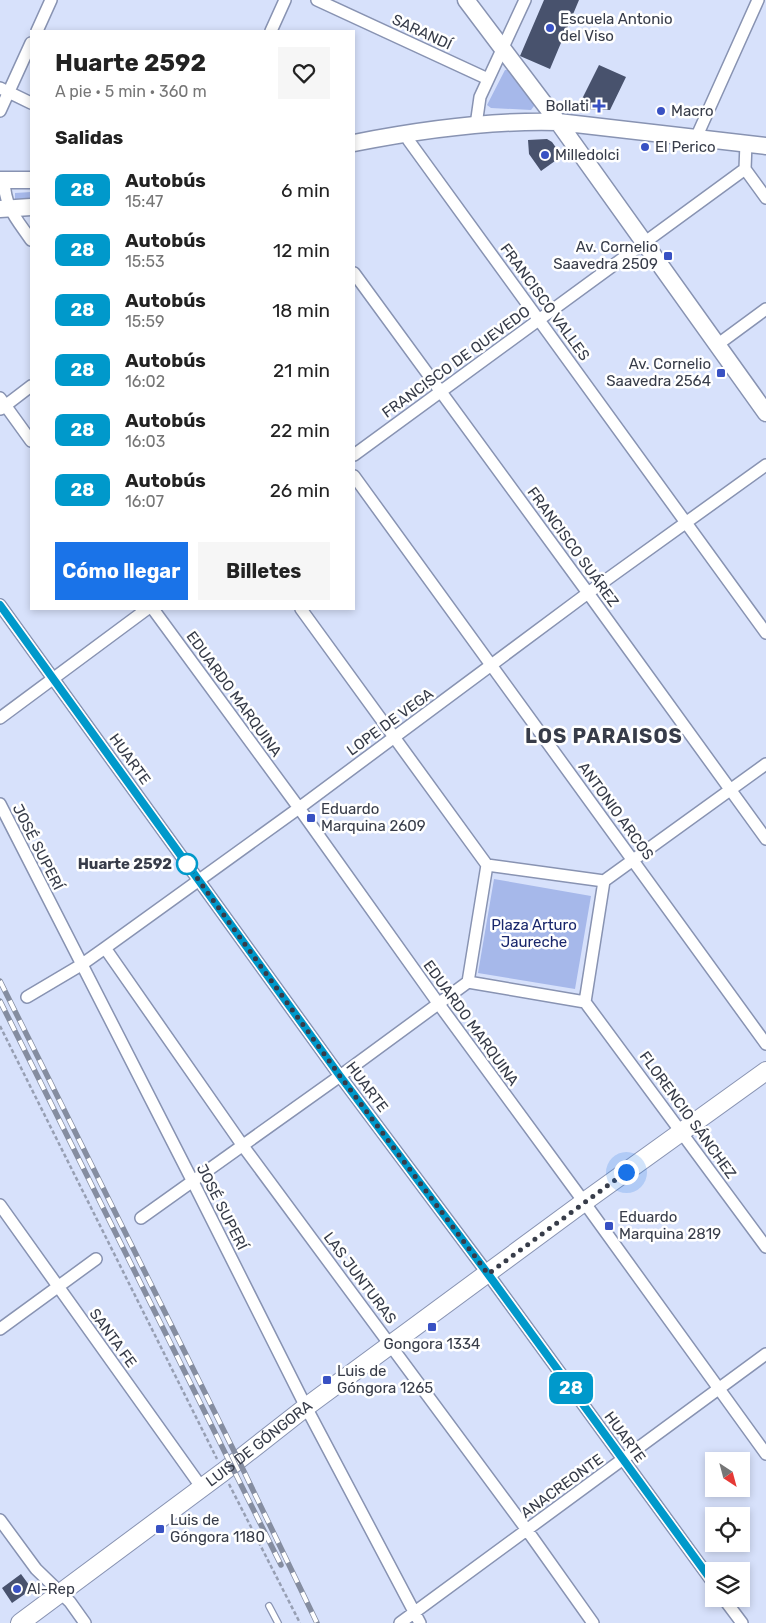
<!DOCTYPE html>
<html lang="es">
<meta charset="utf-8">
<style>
body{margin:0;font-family:Rubik,sans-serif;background:#f6f6f6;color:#222;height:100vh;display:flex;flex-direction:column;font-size:19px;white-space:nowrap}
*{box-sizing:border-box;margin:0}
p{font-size:16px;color:#767676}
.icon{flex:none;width:28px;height:28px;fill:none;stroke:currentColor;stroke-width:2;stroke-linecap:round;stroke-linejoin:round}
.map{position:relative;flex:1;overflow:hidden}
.side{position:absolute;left:30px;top:30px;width:325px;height:580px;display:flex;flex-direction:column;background:#fff;border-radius:0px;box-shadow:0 2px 8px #0003}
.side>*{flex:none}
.badge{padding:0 10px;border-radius:8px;font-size:18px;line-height:32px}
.needle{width:32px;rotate:144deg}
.buttons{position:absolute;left:705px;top:1452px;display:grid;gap:10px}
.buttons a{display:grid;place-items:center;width:45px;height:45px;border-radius:0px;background:#fff;box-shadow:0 2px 8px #0003;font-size:25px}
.you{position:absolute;width:25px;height:25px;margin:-12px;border:4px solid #fff;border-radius:50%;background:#1a73e8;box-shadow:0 0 0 8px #1a73e833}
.map>.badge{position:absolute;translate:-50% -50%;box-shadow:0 0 0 2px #fff}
h2{padding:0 25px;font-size:19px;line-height:45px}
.round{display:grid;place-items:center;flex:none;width:52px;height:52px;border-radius:0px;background:#f6f6f6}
.headline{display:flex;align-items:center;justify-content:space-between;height:85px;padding:0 25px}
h1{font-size:24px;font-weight:700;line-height:38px}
.button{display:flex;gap:10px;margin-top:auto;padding:10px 25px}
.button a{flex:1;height:58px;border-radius:0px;background:#1a73e8;color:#fff;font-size:20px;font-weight:700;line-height:58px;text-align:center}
.button a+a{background:#f6f6f6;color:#222}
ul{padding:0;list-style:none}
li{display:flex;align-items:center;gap:15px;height:60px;padding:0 25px}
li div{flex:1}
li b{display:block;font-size:19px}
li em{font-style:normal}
li .badge{min-width:55px;font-weight:700;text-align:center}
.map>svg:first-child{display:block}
.green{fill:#a6b8ea}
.building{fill:#48526d}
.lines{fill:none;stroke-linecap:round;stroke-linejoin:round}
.service-casing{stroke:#8893b2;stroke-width:8}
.minor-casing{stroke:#8893b2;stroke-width:14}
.secondary-casing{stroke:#8893b2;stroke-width:19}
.primary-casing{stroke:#8893b2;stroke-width:20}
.path{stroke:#979fb3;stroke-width:2.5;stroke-dasharray:4 2.5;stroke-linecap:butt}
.service{stroke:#fff;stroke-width:5.5}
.minor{stroke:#fff;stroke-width:11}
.secondary{stroke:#fff;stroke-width:16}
.primary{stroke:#fff;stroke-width:18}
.rail-casing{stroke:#858da0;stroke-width:5.5}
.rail{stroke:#fff;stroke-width:4;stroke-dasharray:11;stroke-linecap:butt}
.line-casing{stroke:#fff;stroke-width:11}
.line{stroke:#0099cb;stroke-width:8}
.walk{stroke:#373c49;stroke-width:5;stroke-dasharray:0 9}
.poi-dot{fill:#3851c3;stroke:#fff;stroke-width:2}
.stop-dot{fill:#fff;stroke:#0099cb;stroke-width:2.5}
.labels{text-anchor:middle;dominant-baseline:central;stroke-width:5;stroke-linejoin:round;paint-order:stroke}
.poi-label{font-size:15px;fill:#373c49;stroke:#fff;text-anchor:start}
.street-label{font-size:15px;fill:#373c49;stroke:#fff}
.stop-label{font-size:15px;font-weight:bold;fill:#373c49;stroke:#fff;text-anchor:end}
.park-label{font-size:15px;fill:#19276c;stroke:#fff}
.district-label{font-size:20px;font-weight:bold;letter-spacing:1px;fill:#373c49;stroke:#fff}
</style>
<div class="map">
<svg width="766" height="1623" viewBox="0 0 766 1623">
<rect width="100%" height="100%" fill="#d7e1fb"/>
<path class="green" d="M505,70H509L534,102V106L531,110L491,108L487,105Z
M31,192V202L15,204V193Z
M494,879L591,896L575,989L478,973Z"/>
<path class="building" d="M544,0H579L550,69L520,56Z
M599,65L626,77L610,110L577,109Z
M547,139L552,142L562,156L541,171L529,154L528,140Z
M21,1574L32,1589L12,1603L2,1588Z"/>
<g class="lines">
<g class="service-casing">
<path id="service" d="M269,1606L278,1623"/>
</g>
<g class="minor-casing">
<path id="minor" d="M317,0L488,79
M37,31L51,0
M271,31L285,0
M0,88L31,103
M0,111L31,43
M476,125L480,97L525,0
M405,134L409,141L766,633
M696,138L758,0
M746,143L745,169L766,198
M4,180C5,208 16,218 31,240
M354,273L588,593L766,839
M717,345L766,309
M0,398L31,441
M1,409L31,386
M354,455L745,169
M354,476L766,1044
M0,605L340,1076L488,1274L714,1584
M153,609L299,808L438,1003L584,1202L766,1454
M301,609L487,865L468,982
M0,718L147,609
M0,804L193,1182L306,1407L420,1623
M487,865L604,881
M604,881L766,764
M105,948L243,1146L527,1530L593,1623
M468,982L585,1002L766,1247
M27,997L81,965L105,948L299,808L588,593L766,465
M585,1002L604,881
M0,1205L202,1488
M141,1218L340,1076L468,982
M0,1329L96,1259
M0,1520L36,1569L70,1602L85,1623
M724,1599L742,1623
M400,1623L766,1354"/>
</g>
<g class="secondary-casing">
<path id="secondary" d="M466,0L558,122L766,413
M354,143C420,130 490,120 558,122L766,146
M0,180H31
M0,209L31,207"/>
</g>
<g class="primary-casing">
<g id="primary">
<path id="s1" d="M20,1623L223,1472L306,1407L584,1202L766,1071"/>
</g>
</g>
<path class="path" d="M0,1026L217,1459
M229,1484L300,1623"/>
<use href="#service" class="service"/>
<use href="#minor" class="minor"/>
<use href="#secondary" class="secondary"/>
<use href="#primary" class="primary"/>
<g class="rail-casing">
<path id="rail" d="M0,981L238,1459L317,1623
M0,1001L281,1565"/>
</g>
<use href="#rail" class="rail"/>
</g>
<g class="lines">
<g class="line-casing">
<path id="line" d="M0,605L340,1076L488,1274L714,1584"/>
</g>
<use href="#line" class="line"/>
<path class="walk" d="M187,864L340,1076L488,1274L626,1172"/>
</g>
<g class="poi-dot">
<circle cx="550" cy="28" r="5"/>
<path d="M596.5 98.5h5v5h5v5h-5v5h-5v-5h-5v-5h5z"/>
<circle cx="661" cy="111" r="5"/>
<circle cx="645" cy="147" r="5"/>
<circle cx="545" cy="155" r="5"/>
<rect x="663" y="251" width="10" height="10" rx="2.5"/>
<rect x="716" y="368" width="10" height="10" rx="2.5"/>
<rect x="306" y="813" width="10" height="10" rx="2.5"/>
<rect x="604" y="1221" width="10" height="10" rx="2.5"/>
<rect x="427" y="1322" width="10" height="10" rx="2.5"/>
<rect x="322" y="1375" width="10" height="10" rx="2.5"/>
<rect x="155" y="1524" width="10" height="10" rx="2.5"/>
<circle cx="17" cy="1589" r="5"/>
</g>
<circle class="stop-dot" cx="187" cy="864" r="10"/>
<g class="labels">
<g class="poi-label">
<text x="560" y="19">Escuela Antonio<tspan x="560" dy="17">del Viso</tspan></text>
<text x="589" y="106" text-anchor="end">Bollati</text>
<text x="671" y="111">Macro</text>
<text x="655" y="147">El Perico</text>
<text x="555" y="155">Milledolci</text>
<text x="658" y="247" text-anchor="end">Av. Cornelio<tspan x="658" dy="17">Saavedra 2509</tspan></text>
<text x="711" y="364" text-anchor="end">Av. Cornelio<tspan x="711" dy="17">Saavedra 2564</tspan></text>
<text x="321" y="809">Eduardo<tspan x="321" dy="17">Marquina 2609</tspan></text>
<text x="619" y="1217">Eduardo<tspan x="619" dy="17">Marquina 2819</tspan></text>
<text x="432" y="1344" text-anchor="middle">Gongora 1334</text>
<text x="337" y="1371">Luis de<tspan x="337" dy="17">Góngora 1265</tspan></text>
<text x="170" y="1520">Luis de<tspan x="170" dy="17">Góngora 1180</tspan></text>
<text x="27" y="1589">Al-Rep</text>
</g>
<g class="street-label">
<text transform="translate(422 32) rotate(25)">SARANDÍ</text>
<text transform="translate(545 302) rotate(54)">FRANCISCO VALLES</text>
<text transform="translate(456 362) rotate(-36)">FRANCISCO DE QUEVEDO</text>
<text transform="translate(573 547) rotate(54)">FRANCISCO SUÁREZ</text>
<text transform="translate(234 694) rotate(54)">EDUARDO MARQUINA</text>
<text transform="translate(390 722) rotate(-36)">LOPE DE VEGA</text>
<text transform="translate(130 759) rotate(54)">HUARTE</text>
<text transform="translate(616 811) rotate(54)">ANTONIO ARCOS</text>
<text transform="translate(38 847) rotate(63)">JOSÉ SUPERÍ</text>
<text transform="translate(471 1023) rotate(54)">EDUARDO MARQUINA</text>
<text transform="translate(367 1087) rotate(53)">HUARTE</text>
<text transform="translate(688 1115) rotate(54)">FLORENCIO SÁNCHEZ</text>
<text transform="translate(222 1207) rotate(63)">JOSÉ SUPERÍ</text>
<text transform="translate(360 1278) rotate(53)">LAS JUNTURAS</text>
<text transform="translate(113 1338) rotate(54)">SANTA FE</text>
<text transform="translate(625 1437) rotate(54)">HUARTE</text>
<text stroke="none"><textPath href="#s1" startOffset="299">LUIS DE GÓNGORA</textPath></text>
<text transform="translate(562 1486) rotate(-36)">ANACREONTE</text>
</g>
<g class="stop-label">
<text x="172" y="864">Huarte 2592</text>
</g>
<g class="park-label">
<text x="534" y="925">Plaza Arturo<tspan x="534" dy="17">Jaureche</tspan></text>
</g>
<g class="district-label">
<text x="604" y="736">LOS PARAISOS</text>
</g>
</g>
</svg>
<div class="buttons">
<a><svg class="needle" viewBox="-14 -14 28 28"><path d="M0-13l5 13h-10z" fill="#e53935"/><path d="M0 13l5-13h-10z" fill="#767676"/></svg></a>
<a><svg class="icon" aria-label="locate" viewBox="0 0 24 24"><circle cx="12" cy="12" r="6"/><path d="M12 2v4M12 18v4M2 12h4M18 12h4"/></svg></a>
<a><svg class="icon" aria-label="layers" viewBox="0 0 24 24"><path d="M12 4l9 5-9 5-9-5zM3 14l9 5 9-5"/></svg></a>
</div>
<div class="you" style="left:626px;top:1172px"></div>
<b class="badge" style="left:571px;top:1388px;background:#0099cb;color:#fff">28</b>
<section class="side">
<div class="headline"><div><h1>Huarte 2592</h1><p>A pie · 5 min · 360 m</p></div><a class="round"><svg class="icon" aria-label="heart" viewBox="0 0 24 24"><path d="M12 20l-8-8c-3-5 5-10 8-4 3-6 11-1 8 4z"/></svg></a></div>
<h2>Salidas</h2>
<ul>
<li><span class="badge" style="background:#0099cb;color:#fff">28</span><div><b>Autobús</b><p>15:47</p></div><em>6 min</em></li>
<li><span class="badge" style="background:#0099cb;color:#fff">28</span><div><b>Autobús</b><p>15:53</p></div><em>12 min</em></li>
<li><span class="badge" style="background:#0099cb;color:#fff">28</span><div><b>Autobús</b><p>15:59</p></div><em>18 min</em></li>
<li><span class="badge" style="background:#0099cb;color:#fff">28</span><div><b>Autobús</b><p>16:02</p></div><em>21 min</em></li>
<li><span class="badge" style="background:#0099cb;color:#fff">28</span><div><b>Autobús</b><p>16:03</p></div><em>22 min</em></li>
<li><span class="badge" style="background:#0099cb;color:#fff">28</span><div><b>Autobús</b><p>16:07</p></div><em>26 min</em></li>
</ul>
<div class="button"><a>Cómo llegar</a><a>Billetes</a></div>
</section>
</div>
